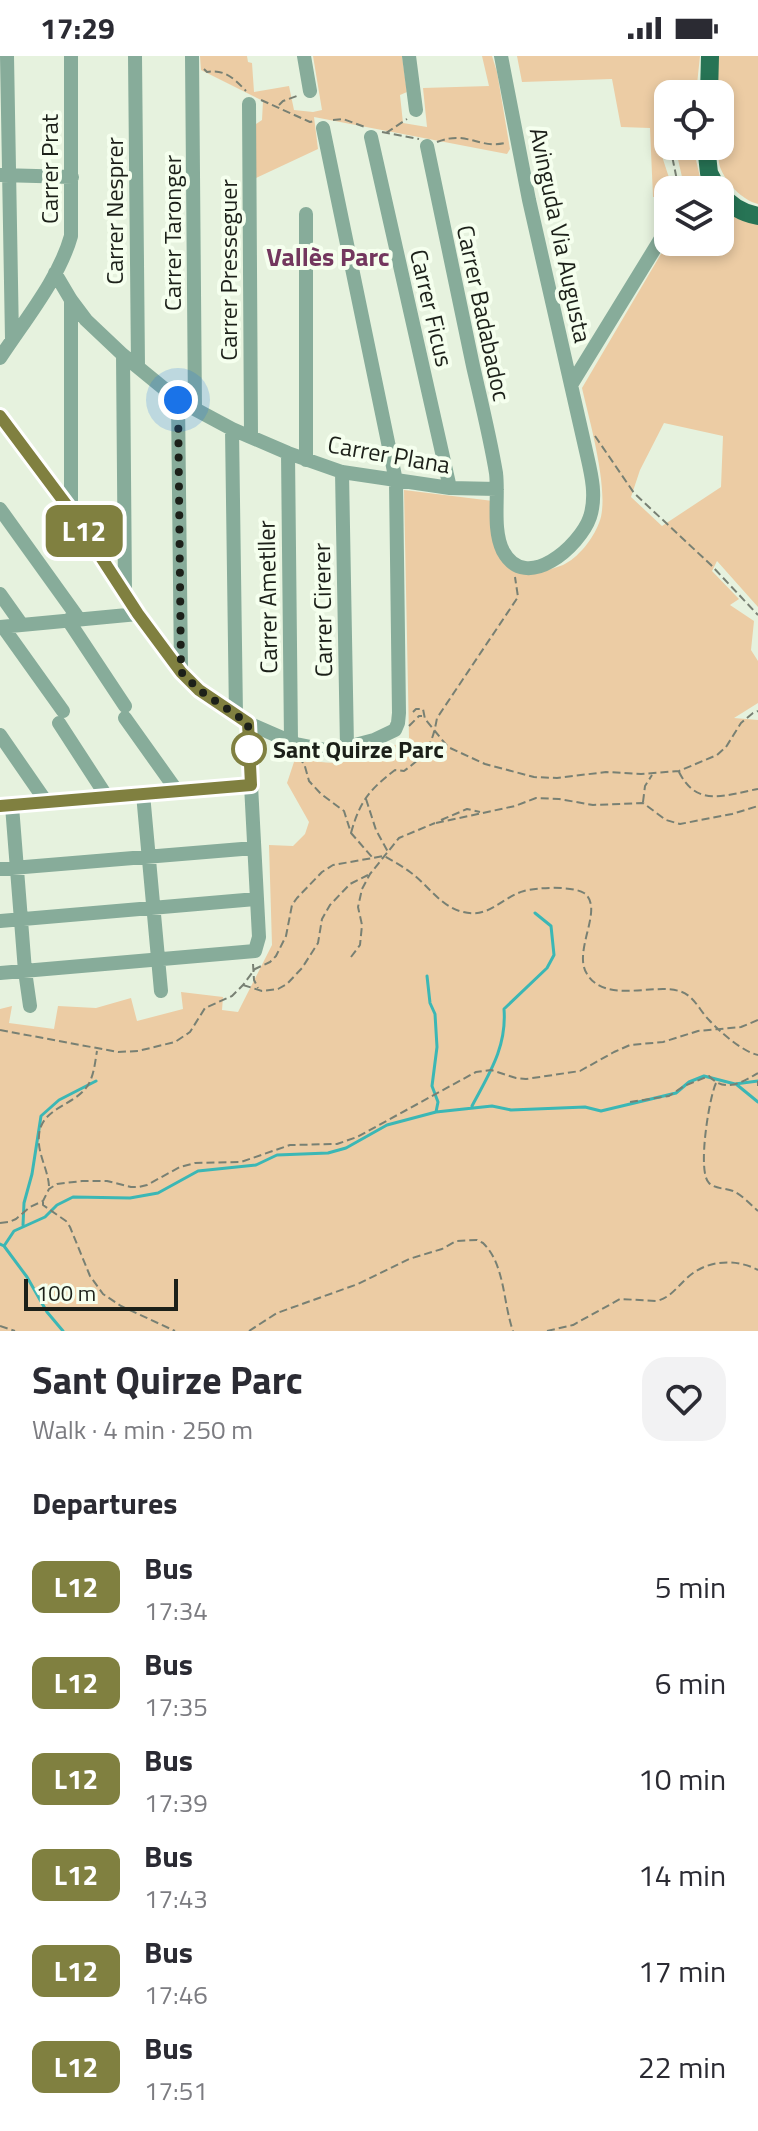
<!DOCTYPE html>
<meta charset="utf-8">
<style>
body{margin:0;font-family:"Titillium Web",sans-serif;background:#f2f2f3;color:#2b2b33;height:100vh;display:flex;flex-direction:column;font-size:30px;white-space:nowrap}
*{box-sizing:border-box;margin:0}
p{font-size:26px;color:#7c7c81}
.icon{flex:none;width:44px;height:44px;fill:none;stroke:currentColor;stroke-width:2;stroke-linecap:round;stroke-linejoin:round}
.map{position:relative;height:1275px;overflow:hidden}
.side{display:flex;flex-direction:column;background:#fff;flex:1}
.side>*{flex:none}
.badge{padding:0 16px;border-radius:12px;font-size:28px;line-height:52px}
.controls{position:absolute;left:654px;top:24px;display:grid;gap:16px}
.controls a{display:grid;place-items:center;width:80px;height:80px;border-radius:16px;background:#fff;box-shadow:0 4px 12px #0003;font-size:40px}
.scale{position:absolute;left:24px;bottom:20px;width:154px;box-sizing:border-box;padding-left:8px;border:4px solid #1c2019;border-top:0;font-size:22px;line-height:28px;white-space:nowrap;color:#1c2019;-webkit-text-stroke:6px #f5ffee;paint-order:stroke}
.you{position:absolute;width:40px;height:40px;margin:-20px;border:6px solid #fff;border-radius:50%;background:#1a73e8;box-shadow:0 0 0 12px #1a73e833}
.map>.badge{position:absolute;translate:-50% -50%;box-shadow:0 0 0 4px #fff}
h2{padding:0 32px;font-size:30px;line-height:72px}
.round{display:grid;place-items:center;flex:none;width:84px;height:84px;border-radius:24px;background:#f2f2f3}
.headline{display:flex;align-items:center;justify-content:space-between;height:136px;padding:0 32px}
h1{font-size:38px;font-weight:700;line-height:60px}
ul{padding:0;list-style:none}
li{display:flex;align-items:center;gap:24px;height:96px;padding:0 32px}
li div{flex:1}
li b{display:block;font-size:30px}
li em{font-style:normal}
li .badge{min-width:88px;font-weight:700;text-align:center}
.status{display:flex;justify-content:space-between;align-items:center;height:56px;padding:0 40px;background:#fff;direction:ltr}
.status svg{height:22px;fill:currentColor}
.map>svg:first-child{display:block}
.green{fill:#eccca4;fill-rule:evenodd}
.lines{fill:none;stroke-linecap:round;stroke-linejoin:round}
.stream{stroke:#3bb7b5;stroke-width:3}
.path{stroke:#788073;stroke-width:2;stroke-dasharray:8 4;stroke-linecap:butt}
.minor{stroke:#87ac9a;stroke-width:14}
.major{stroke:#277455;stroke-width:18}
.line-casing{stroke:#fff;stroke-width:18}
.line{stroke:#808040;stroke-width:12}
.walk{stroke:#1c2019;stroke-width:8;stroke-dasharray:0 14.4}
.stop-dot{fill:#fff;stroke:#808040;stroke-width:4}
.labels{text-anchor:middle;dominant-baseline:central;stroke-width:8;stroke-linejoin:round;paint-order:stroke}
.street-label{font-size:24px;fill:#1c2019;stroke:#f5ffee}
.stop-label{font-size:24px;font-weight:bold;fill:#1c2019;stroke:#f5ffee;text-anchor:start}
.neighbourhood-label{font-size:26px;font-weight:bold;fill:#73375e;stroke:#f5ffee}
</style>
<div class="status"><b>17:29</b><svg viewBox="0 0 49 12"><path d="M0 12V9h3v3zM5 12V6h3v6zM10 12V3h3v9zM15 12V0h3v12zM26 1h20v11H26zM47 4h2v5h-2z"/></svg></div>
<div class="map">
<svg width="758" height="1275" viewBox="0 0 758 1275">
<rect width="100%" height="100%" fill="#e6f2de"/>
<path class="green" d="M200,0H247L248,6L252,7L254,36L289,30L294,54L313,56L322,54L313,0H402L407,36L400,39L403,67L427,71L423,32L489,30L482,0H492L497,16L510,93L507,98L314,61L318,93L256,122V68L262,64L263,45L201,14Z
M517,0H700L696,38H678L677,24L661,29L660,94L673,134H668V140L653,141L650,72L621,71L612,23L522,26Z
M718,0H758V148C742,144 726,127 720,111C718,105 719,96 718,90H720V38H717Z
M677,90H696V104L703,134H685L677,99Z
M720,151L743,163L758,166V551L717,505L712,515L739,543L730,549L754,565L751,594L758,605V647L734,662L758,664V1275H0V953L12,950L9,967L54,973L58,950L96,952L131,942L137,965L183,953L181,936L223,941L222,954L238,956L272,889L269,789L293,790L305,778L309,766L287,727L296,700C304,702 313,705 321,706C351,710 383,696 409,682L404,434L493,445L498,492L539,516C546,514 556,512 563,509C578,502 593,483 599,467C611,439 589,363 582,332L668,186H720ZM664,367L723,380L721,431L662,470L631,441L640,414Z"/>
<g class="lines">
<path class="stream" d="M427,920L430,947L435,958L437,991L432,1030L438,1046L436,1056
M736,1028L758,1046
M472,1050C489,1018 507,991 504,953L547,912L554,899L551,870L535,857
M23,1169L24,1147L32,1118L41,1060L59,1044L96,1025
M0,1188L4,1190L27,1221L47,1256L63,1275
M4,1190L14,1175L45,1161L57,1149L73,1141L130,1142L158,1137L198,1115L256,1109L277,1099L328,1097L346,1092L387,1069L436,1056L492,1050L511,1054L585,1051L601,1055L676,1037L689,1026L704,1020L735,1028L758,1025"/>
<path class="path" d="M204,13L207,16C224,13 234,22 246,35
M672,38V36
M261,44L310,66L314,65
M279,49L283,45L297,40
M333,64L343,63L365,71
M382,76L419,83
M386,77L407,63
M437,86C467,74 478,93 505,87
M670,90L679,134
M595,380L634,437L711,509L758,559
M413,656L416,653H423L425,663L448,691L485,708L534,721L557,722L606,716L641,718L679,715L717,699L726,691L741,667L753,657L758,655
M409,670L419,660H422
M297,702L304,707L309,725L321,738L344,755L351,777L372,801
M679,716C697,752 725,739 758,733
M366,743L376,774L388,796
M643,746L645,730L652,719
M441,764L467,753L480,756
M436,767L515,750L536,742L559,743L593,749L643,747L666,764L680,768L732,758L758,750
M351,777C360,745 369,734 395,714L404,715C426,699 432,690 437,662L518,541L515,521
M351,901L360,889L362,869L358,851L362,833L370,818L399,782L435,767
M253,908L254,924L258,932
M243,929L262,935L278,933L287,928L302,912L318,887L322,863L330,849L350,828L368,819
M0,974L118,996L138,995L175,986L190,976L205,952L232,940L243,929L255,913L270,906L276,900L286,880L292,849L297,842L322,816L333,809L384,800C393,805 402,810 410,816C428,829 441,851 463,856C489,863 502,841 524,835C538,831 573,830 584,837C605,852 572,895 587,918C605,948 654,927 679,935C694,939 699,954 709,964C720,976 743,996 758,999
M758,1025V1030
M716,1027C709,1042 697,1116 709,1127C715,1133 725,1132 733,1135C742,1139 750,1148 758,1155
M630,1046L669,1040L684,1030L709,1020C725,1037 741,1027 758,1017
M49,1130C48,1113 37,1097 39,1080C40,1053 72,1050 86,1032C94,1022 95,1006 97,995
M43,1146V1149L66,1165L70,1171L90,1220L103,1238L121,1250L175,1275
M0,1167L9,1166L16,1163L30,1151L43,1145L49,1133L57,1128L82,1125H107L131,1131H139L147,1129L180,1111L195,1107L241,1106L290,1089L337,1088L357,1081L476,1016L491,1014L516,1022L526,1023L580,1015L614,996L630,989L663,986L698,975L741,971L758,964
M0,1270L15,1275
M249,1275L277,1257L358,1228L409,1203L442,1193L456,1185L477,1184L483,1187C505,1208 503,1247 513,1275
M547,1275L573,1269L620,1243L657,1245C671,1241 676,1232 687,1222C706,1204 735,1202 758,1214"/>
<path class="minor" d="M7,0L12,283
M135,0L138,310
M192,0L195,353
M304,0L310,35
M409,0L416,54
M249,48L251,380
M371,81L450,432
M427,90C442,163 458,237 473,310C481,345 490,381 496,417C499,441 492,473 503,495C526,538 580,490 590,461C597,439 591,417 586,395L529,144L501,0
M0,119L72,121
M306,158V404
M55,217L71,244L86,264L123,299L178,344L232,373L288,397L342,416L450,432L497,433
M71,244V455
M123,299L125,537
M0,302C24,265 59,223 71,180V0
M571,329L668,171
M178,344L181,615
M0,360L71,455L138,558L181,616L199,634L248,667L296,688L326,694H336L374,684L395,674L398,667L399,657L396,425L323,72
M232,373L236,660
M288,397L291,685
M342,416L347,691
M0,453L79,563
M0,538L22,569
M68,564L125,650
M0,571L138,558
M3,571L63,655
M125,662L177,735
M59,667L107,741
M0,679L47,747
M143,738L161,935
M0,750L251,729L248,667
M12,750L25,915L30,950
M0,813L254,792
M0,865L257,843
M0,917L255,895L259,881L251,729"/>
<path class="major" d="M709,38L710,0
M706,90L709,117L718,134
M720,137C730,150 742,157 758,160"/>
</g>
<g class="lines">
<g class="line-casing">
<path id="line" d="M0,360L71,455L138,558L181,616L199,634L248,667L251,729L0,750"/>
</g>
<use href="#line" class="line"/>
<path class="walk" d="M178,344L181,616L199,634L248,667L249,693"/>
</g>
<circle class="stop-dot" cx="249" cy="693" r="16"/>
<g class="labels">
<g class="street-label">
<text transform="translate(49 113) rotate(-90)">Carrer Prat</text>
<text transform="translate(114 155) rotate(-90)">Carrer Nesprer</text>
<text transform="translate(172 177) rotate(-90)">Carrer Taronger</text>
<text transform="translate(561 179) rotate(78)">Avinguda Via Augusta</text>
<text transform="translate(228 214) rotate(-90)">Carrer Presseguer</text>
<text transform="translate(432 252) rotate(77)">Carrer Ficus</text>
<text transform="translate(484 257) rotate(78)">Carrer Badabadoc</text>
<text transform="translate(389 398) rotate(10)">Carrer Plana</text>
<text transform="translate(267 541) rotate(-91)">Carrer Ametller</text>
<text transform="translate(322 554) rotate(-91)">Carrer Cirerer</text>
</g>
<g class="stop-label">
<text x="273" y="693">Sant Quirze Parc</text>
</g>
<g class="neighbourhood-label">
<text x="328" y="200">Vallès Parc</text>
</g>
</g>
</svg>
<div class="controls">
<a><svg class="icon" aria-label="locate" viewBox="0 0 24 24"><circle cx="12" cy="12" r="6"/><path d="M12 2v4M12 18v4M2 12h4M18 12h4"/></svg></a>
<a><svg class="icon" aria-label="layers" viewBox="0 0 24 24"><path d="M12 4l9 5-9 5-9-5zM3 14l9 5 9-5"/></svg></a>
</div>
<div class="scale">100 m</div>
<div class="you" style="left:178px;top:344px"></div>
<b class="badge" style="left:84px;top:475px;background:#808040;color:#fff">L12</b>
</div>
<section class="side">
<div class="headline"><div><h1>Sant Quirze Parc</h1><p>Walk · 4 min · 250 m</p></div><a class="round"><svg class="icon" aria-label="heart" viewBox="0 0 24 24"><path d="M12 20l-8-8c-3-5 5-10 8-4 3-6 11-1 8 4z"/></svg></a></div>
<h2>Departures</h2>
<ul>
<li><span class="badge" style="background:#808040;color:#fff">L12</span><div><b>Bus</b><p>17:34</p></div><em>5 min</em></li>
<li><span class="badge" style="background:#808040;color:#fff">L12</span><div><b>Bus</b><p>17:35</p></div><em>6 min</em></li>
<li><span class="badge" style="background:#808040;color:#fff">L12</span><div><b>Bus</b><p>17:39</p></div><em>10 min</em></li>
<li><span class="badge" style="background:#808040;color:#fff">L12</span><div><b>Bus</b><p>17:43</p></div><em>14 min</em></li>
<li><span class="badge" style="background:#808040;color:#fff">L12</span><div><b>Bus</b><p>17:46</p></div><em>17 min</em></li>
<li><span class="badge" style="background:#808040;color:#fff">L12</span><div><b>Bus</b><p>17:51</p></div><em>22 min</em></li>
</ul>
</section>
